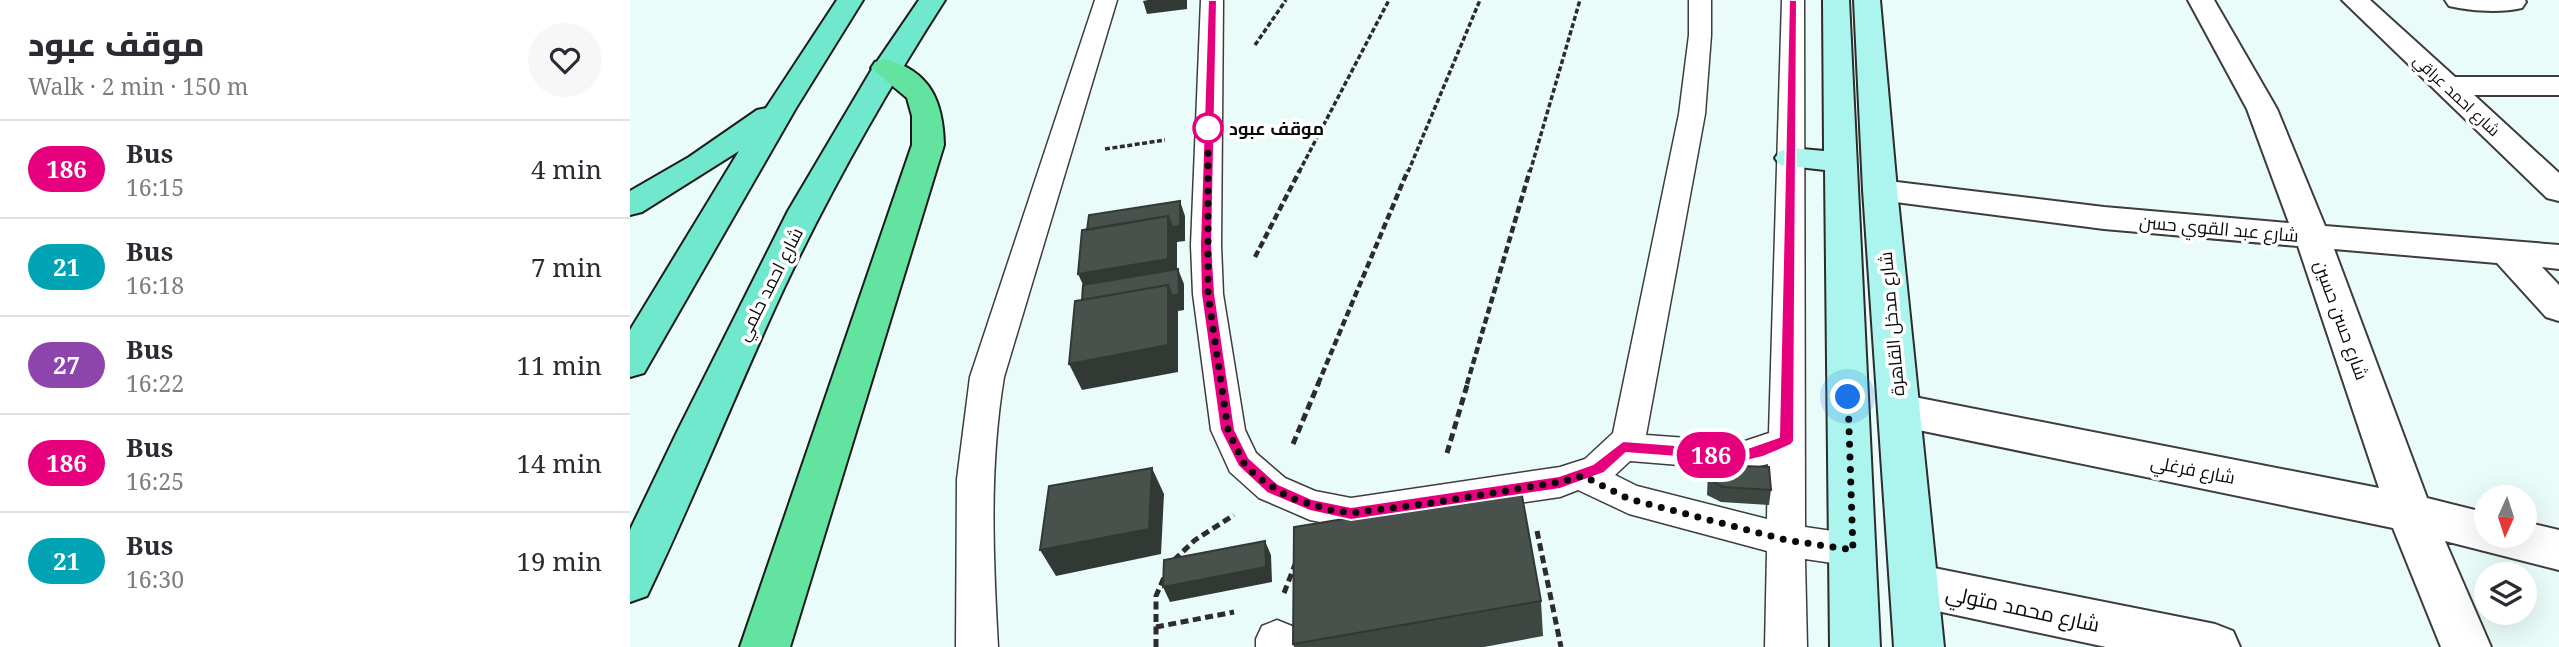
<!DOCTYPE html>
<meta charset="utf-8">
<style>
body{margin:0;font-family:"Noto Serif",Cairo,serif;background:#f7f7f7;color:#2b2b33;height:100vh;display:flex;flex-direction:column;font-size:26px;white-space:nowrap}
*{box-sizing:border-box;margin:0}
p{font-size:23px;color:#7c7c81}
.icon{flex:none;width:38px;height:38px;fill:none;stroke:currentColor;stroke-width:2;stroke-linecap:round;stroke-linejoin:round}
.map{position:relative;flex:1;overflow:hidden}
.drawer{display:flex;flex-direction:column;background:#fff;width:630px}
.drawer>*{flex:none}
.badge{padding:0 14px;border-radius:23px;font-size:24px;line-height:46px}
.needle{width:46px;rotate:183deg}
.controls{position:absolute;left:1844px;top:485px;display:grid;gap:14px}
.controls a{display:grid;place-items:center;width:63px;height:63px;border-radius:50%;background:#fff;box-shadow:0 7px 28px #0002;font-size:35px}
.you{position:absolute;width:35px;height:35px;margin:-18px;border:5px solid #fff;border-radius:50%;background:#1a73e8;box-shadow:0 0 0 10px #1a73e833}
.map>.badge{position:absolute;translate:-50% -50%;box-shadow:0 0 0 4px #fff}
.round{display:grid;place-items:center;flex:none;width:74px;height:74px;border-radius:37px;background:#f7f7f7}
.summary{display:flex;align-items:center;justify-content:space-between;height:119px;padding:0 28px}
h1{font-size:33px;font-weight:800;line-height:52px}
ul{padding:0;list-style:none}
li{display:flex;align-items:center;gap:21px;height:98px;padding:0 28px;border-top:2px solid #e1e1e2}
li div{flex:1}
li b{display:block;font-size:26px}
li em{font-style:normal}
li .badge{min-width:77px;font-weight:700;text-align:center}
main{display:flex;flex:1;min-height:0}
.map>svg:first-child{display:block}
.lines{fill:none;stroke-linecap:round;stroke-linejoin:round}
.lane-casing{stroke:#3d3d3d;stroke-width:3}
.street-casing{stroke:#3d3d3d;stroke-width:4}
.secondary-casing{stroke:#2c2c2c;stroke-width:4}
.primary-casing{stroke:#1b1b1b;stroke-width:4}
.highway-casing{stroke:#1b1b1b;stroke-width:4}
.path-far2{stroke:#2c2c2c;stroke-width:3.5;stroke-dasharray:5 2.5;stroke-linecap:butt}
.path-far1{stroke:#2c2c2c;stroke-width:4.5;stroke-dasharray:7 3.5;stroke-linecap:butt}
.path{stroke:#2c2c2c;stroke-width:5;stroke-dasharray:8 4.5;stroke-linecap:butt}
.lane{fill:#fff;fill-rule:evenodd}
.street{fill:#fff;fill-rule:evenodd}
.secondary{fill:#acf5ef;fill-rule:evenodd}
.primary{fill:#6fe8ce;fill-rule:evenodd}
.highway{fill:#62e3a0;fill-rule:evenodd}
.wall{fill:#3e4641}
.shaded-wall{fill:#323935}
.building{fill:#48514c;stroke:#323935;stroke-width:2}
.line{fill:#e6007e;stroke:#fff;stroke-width:2}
.walk{stroke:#0a0a0a;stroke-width:7;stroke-dasharray:0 12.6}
.stop-dot{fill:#fff;stroke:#e6007e;stroke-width:3.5}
.labels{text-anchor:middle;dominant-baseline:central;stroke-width:7;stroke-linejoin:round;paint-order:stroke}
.far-street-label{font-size:16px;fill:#0a0a0a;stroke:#fff}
.stop-label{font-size:18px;font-weight:bold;fill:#0a0a0a;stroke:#fff;text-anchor:start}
.street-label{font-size:18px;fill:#0a0a0a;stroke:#fff}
.near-street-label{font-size:21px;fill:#0a0a0a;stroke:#fff}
</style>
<main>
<section class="drawer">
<div class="summary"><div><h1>موقف عبود</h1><p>Walk · 2 min · 150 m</p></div><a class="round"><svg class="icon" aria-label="heart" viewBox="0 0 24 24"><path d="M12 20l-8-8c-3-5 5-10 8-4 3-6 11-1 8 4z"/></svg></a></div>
<ul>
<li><span class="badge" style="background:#e6007e;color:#fff">186</span><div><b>Bus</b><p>16:15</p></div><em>4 min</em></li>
<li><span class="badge" style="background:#00a3b4;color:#fff">21</span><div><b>Bus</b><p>16:18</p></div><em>7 min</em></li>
<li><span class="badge" style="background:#8e44ad;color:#fff">27</span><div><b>Bus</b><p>16:22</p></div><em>11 min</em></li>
<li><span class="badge" style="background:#e6007e;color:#fff">186</span><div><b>Bus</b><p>16:25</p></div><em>14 min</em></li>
<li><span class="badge" style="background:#00a3b4;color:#fff">21</span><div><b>Bus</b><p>16:30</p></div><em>19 min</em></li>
</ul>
</section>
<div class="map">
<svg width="1929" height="647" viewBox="0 0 1929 647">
<rect width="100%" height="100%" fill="#eafcf9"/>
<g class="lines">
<g class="lane-casing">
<path id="lane" d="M465,0H487L374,377C359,467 363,556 368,647H326L327,479L340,377Z
M571,0H593L591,245L593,294L615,430L626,453L655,478L685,491L721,498L930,467L955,459L983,433L1049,114L1059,35V0H1081V35L1075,114L1016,435L1112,442L1139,433L1152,0H1174L1175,527L1223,534L1237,538L1242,550L1237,562L1223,566L1175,559L1177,647H1135L1137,551L999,514L948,490L930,497L721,528L680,520L629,498L600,472L581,430L563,294L561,245ZM1000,461L1112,470L1138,464L1137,519L1007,486L985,475Z
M647,620L662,626L668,639V647H626V639L632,626Z"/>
</g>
<g class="street-casing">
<path id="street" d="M1558,0H1584L1647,109L1695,226L1929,245V269L1912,267L1929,285V321L1916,317L1867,263L1704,249L1797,498L1857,513V536H1895V522L1929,530V570L1815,541L1861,647H1811L1763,528L1269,426L1254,421L1248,410L1254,399L1269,394L1749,488L1668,246L1474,229L1250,200L1238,197L1233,190L1238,183L1250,180L1474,207L1659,223L1617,109Z
M1712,0H1740L1825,77H1929V95H1844L1929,173V201L1917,198Z
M1815,0H1895L1896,2L1892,8C1871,13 1840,11 1819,6Z
M1284,564L1585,624L1603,631L1610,647H1476L1284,606L1267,600L1260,585L1267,570Z"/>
</g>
<g class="secondary-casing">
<path id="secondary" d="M1193,0H1219L1250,647H1200L1195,170L1150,165L1145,158L1150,151L1161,148L1194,151Z
M1224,0H1250L1267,190L1314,647H1264L1233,190Z"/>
</g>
<g class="primary-casing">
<path id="primary" d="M207,0H233L166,108L14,373L0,377V330L109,151L12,212L0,215V191L59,157L127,110L136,108Z
M289,0H315C256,92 202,187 155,286C107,389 66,494 17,596L0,602V530L47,432L158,211L242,69Z"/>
</g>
<g class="highway-casing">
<path id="highway" d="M255,59C301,71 313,102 314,145L160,647H110L282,145V116L277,98L241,68L245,62Z"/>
</g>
<path class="path-far2" d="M625,45L656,0
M475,149L535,140
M669,172L759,0
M778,172L850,0
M900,172L950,0"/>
<path class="path-far1" d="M625,257L670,170
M688,384L778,170
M837,384L900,170"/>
<path class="path" d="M663,444L689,382
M817,453L838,382
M907,531L931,647
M544,560L565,540L604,515
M654,593L666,562
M526,627L604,612
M526,647V596L536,573"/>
<use href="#lane" class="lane"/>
<use href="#street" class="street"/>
<use href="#secondary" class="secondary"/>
<use href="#primary" class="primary"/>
<use href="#highway" class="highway"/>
</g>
<path class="wall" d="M1078,471L1141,490L1139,505L1091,502L1077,495Z
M911,601L913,636L854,647H664L663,644Z"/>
<path class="shaded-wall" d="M518,0H557V9L517,14L513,1Z
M550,201L555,216V241L547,242V285L548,269L554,284V310L548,311V372L452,390L439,364L460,300L448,274L538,216Z
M522,468L534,494L531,554L426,576L410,550Z
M635,541L641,555L642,582L540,602L533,587Z"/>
<path class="building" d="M550,201V226L542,227L538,216L457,230L459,215Z
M538,216V259L448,274L452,230Z
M548,269L549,294L542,296L538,285L452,300L453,285Z
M538,285V345L439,364L445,301Z
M1086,465L1139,467L1141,490L1093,487L1079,480L1078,471Z
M522,468L519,529L410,550L419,486Z
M891,490L911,601L663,644L664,527Z
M635,541L636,567L533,587L534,560Z"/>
<path class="line" d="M578,0H587L582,245L585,294L605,430L619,458L648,484L682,499L721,507L929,476L963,464L993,441L1112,450L1149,437L1159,0H1167L1164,441L1161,445L1133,457L1112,462L996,453L974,473L930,489L721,520L680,511L637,493L608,466L590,430L571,294L570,245Z"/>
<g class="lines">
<path class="walk" d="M578,128V294L598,430L613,462L626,476L660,498L701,510L721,513L801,503L930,482L953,476L999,499L1156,540L1223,550L1218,397"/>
</g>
<circle class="stop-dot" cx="578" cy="128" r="14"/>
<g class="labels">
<g class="far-street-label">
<text transform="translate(1827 95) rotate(43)">شارع احمد عراقي</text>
</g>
<g class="stop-label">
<text x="599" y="128">موقف عبود</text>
</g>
<g class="street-label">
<text transform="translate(1589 228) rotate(5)">شارع عبد القوي حسن</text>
<text transform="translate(139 284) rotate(-63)">شارع احمد حلمي</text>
<text transform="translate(1712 320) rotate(70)">شارع حسن حسين</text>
<text transform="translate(1261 324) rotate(-95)">شارع مدخل القاهرة</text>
<text transform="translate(1563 469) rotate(11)">شارع فرغلي</text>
</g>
<g class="near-street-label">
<text transform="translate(1393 608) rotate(12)">شارع محمد متولي</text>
</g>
</g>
</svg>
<div class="controls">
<a><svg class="needle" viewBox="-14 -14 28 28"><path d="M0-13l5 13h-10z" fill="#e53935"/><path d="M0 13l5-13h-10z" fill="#7c7c81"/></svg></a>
<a><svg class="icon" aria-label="layers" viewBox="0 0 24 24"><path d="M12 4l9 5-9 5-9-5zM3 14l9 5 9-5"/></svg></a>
</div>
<div class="you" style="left:1218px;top:397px"></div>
<b class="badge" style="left:1081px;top:455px;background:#e6007e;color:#fff">186</b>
</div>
</main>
